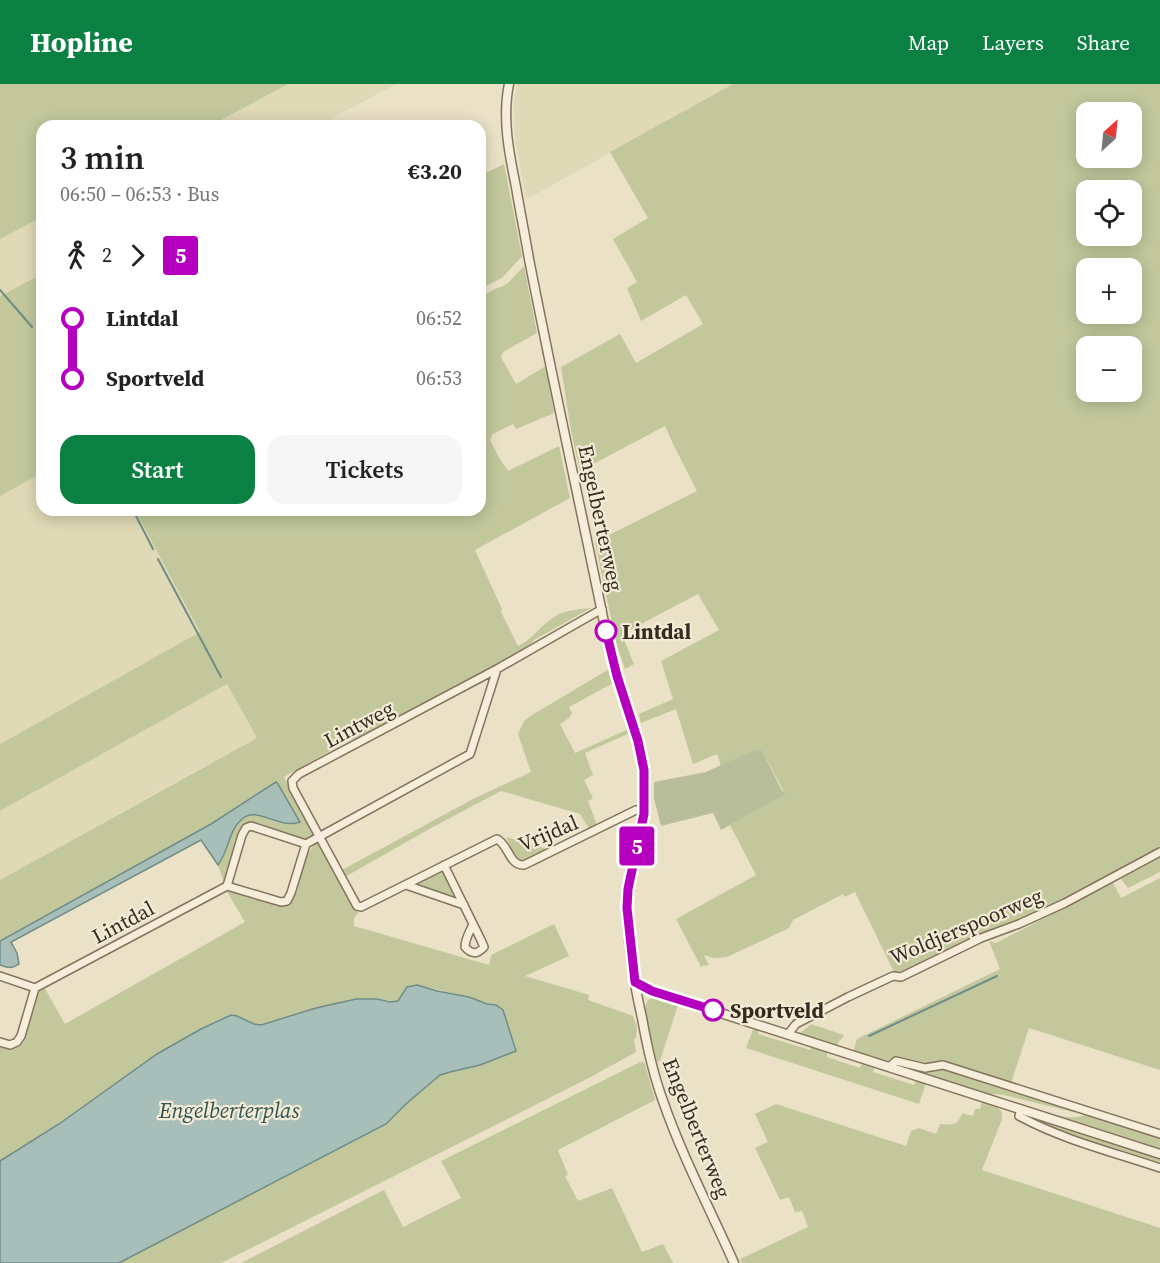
<!DOCTYPE html>
<meta charset="utf-8">
<style>
body{margin:0;font-family:"Source Serif 4",serif;background:#f6f6f6;color:#222;height:100vh;display:flex;flex-direction:column;font-size:22px;white-space:nowrap}
*{box-sizing:border-box;margin:0}
p{font-size:20px;color:#767676}
.icon{flex:none;width:33px;height:33px;fill:none;stroke:currentColor;stroke-width:2;stroke-linecap:round;stroke-linejoin:round}
.map{position:relative;flex:1;overflow:hidden}
.sheet{position:absolute;left:36px;top:36px;width:450px;height:396px;display:flex;flex-direction:column;background:#fff;border-radius:18px;box-shadow:0 3px 15px #0003}
.sheet>*{flex:none}
.badge{padding:0 12px;border-radius:4px;font-size:21px;line-height:39px}
.needle{width:39px;rotate:27deg}
.controls{position:absolute;left:1076px;top:18px;display:grid;gap:12px}
.controls a{display:grid;place-items:center;width:66px;height:66px;border-radius:12px;background:#fff;box-shadow:0 3px 15px #0003;font-size:30px}
.map>.badge{position:absolute;translate:-50% -50%;box-shadow:0 0 0 3px #fff}
.legs{display:flex;align-items:center;gap:9px;height:66px;padding:0 24px;font-size:20px}
.legs p{margin-inline-start:auto}
.summary{display:flex;align-items:center;justify-content:space-between;height:102px;padding:0 24px}
h1{font-size:33px;font-weight:600;line-height:45px}
.primary-button{display:flex;gap:12px;margin-top:auto;padding:12px 24px}
.primary-button a{flex:1;height:69px;border-radius:18px;background:#0b8043;color:#fff;font-size:24px;font-weight:600;line-height:69px;text-align:center}
.primary-button a+a{background:#f6f6f6;color:#222}
ul{padding:0 24px;list-style:none}
li{display:flex;align-items:center;gap:21px;height:60px;font-size:22px}
li i{display:grid;place-items:center;width:9px;height:100%;margin:0 8px;background:currentColor}
li i::after{content:'';width:15px;height:15px;margin:-8px;border:4px solid;border-radius:50%;background:#fff}
li p{margin-inline-start:auto}
li:first-child i{background:linear-gradient(#0000 50%,currentColor 0)}
li:last-child i{background:linear-gradient(currentColor 50%,#0000 0)}
header{display:flex;align-items:center;gap:36px;box-sizing:border-box;height:84px;padding:0 30px;background:#0b8043;color:#fff}
header strong{font-size:28px}
nav{display:flex;gap:33px;margin-inline-start:auto;font-size:21px}
.map>svg:first-child{display:block}
.farmland{fill:#dfd9b5}
.green{fill:#c2c89c;fill-rule:evenodd}
.cemetery{fill:#b9be9a}
.water{fill:#a8bfb9;stroke:#6f8d86;stroke-width:1.5}
.lines{fill:none;stroke-linecap:round;stroke-linejoin:round}
.stream{stroke:#6f8d86;stroke-width:2}
.minor-casing{stroke:#85735e;stroke-width:10}
.tertiary-casing{stroke:#85735e;stroke-width:11}
.minor{stroke:#f6eeda;stroke-width:7}
.tertiary{stroke:#f6eeda;stroke-width:8}
.line-1-casing{stroke:#fff;stroke-width:14}
.line-1{stroke:#b400be;stroke-width:9}
.stop-1-dot{fill:#fff;stroke:#b400be;stroke-width:3}
.labels{text-anchor:middle;dominant-baseline:central;stroke-width:4.5;stroke-linejoin:round;paint-order:stroke}
.street-label{font-size:21px;fill:#362b21;stroke:#f3ebd6}
.stop-label{font-size:21px;font-weight:bold;fill:#362b21;stroke:#f3ebd6;text-anchor:start}
.water-label{font-size:22px;font-style:italic;fill:#315553;stroke:#f3ebd6}
</style>
<header>
<strong>Hopline</strong>
<nav><a>Map</a><a>Layers</a><a>Share</a></nav>
</header>
<div class="map">
<svg width="1160" height="1179" viewBox="0 0 1160 1179">
<rect width="100%" height="100%" fill="#ebe1c7"/>
<path class="farmland" d="M288,0H396L317,42H210Z
M517,0H733L538,109L526,114L515,54L514,20Z
M42,133V190L0,212V155Z
M42,389V426H135L200,548L0,660V412Z
M227,600L257,654L170,701L0,796V727Z"/>
<path class="green" d="M0,0H288L210,42H42V133L0,155Z
M733,0H1160V766L1025,834L988,849L895,890L855,808L845,813L843,810L793,836L789,844L727,873L713,874L704,871L709,881L705,882L704,881L701,883L676,835L756,791L730,741L785,710L762,666L756,665L721,682L717,670L693,680L676,625L641,639L639,630L673,615L661,577L719,546L698,510L622,550L634,580L625,585L617,562L595,458L697,407L674,362L665,342L580,387L571,347L561,283L620,250L636,279L703,240L686,211L641,237L627,204L637,198L613,155L648,134L610,68ZM1086,28H1131V74H1086ZM1086,106H1131V152H1086ZM1086,184H1131V230H1086ZM1086,262H1131V308H1086Z
M504,80L522,172L502,194L480,205V92Z
M524,182L537,249L503,268L501,273L516,300L546,282L554,329L516,345L513,340L493,350L490,356L501,377L508,387L559,362L570,414L475,466L502,525L501,528L518,562C533,555 543,538 559,530C568,526 582,525 591,524L534,556L530,561L487,588L358,654L349,656L284,693L313,747L312,753L309,755C288,754 268,739 247,741L224,799L218,781C227,770 227,758 233,746C249,716 264,739 286,740C290,741 296,739 300,738L278,700L276,698L211,740L0,857V796L257,654L227,600L0,727V660L200,548L135,426H480V214L491,207L507,200Z
M42,190V389L0,412V212Z
M611,584L615,598L569,623L572,629L569,634L560,640L575,669L631,644L632,648L585,669L593,691L584,696L593,714L588,717L597,741L589,745L580,730L501,707L431,744L345,793L342,786L475,714L531,688L518,650L524,637L532,631Z
M646,736C664,745 656,771 639,776L638,774Z
M506,753L550,766C519,780 521,784 506,753Z
M316,760H321L354,823L359,828L354,834V842L489,881L491,871L554,840L569,872L525,892L589,911L588,916L633,932L637,943L636,954L634,955L636,968L589,994L221,1179H119L386,1040L407,1019L440,991L450,988L480,981L516,967L512,954L496,921L487,920L469,913L417,901L407,903L398,917C390,918 383,915 375,915C335,917 298,930 261,941L254,940L231,931L201,945L157,970L59,1040L0,1077V960L16,964L23,959L26,951L39,906L44,903L65,940L245,838L226,806L283,823C305,816 297,773 316,760Z
M1160,774V788L1128,804L1121,795Z
M443,786L456,814L415,800Z
M1160,794V986L1029,944L1011,999L940,977L926,982L898,975L882,977L853,968L857,955L1000,885L989,857L996,859L1113,799L1121,814Z
M654,913L677,919L678,921L660,977L657,978L644,925L648,916Z
M811,940L844,951L836,962L799,950Z
M754,943L759,944L758,950L810,966L811,963L827,968V973L860,984L862,980L874,984L873,988L914,1001L916,996L926,999L919,1020L746,964Z
M640,978H643L645,980L655,1016L558,1066L568,1091L565,1092L578,1117L612,1104L642,1168L663,1160L673,1179H241L384,1106L403,1143L461,1114L441,1077Z
M942,985H951L1076,1026L1073,1028L1004,1011L995,1010L989,1012L918,989L934,988Z
M1002,1016C1026,1017 1066,1042 1087,1030L1160,1053V1067Z
M982,1018L996,1022L1002,1028V1035L982,1086L1160,1144V1179H742L740,1175L808,1143L802,1127L795,1128L789,1113L780,1116L755,1064L768,1058L755,1030L776,1020L906,1062L911,1047L919,1044L936,1050L940,1040C952,1041 958,1042 962,1029L973,1032L975,1025H980Z
M1029,1032L1160,1074V1081L1057,1047L1027,1033Z"/>
<path class="cemetery" d="M756,665L762,666L782,707H783L786,710L721,746L713,729L661,742L654,714V698L706,688Z"/>
<path class="water" d="M276,698L278,700L300,738C278,746 257,721 242,735C228,747 229,767 218,781L201,756L11,858L17,869L19,880C12,885 7,884 0,881V857L211,740Z
M417,901L437,907L469,913L487,920L496,921L503,926L516,967L480,981L450,988L440,991L407,1019L386,1040L119,1179H0V1077L59,1040L157,970L201,945L231,931L237,932L254,940L261,941L316,924L356,915H377L390,918L398,917L407,903Z"/>
<g class="lines">
<path class="stream" d="M0,206L32,243
M37,251L42,259
M133,426L153,465
M158,475L221,593
M869,952L997,892"/>
<g class="minor-casing">
<path id="minor" d="M497,585L299,690L292,697L293,704L357,822L361,823L497,755C509,761 509,782 524,781L636,726L644,725
M444,781L481,856L484,863C477,871 471,870 465,863C465,854 470,848 473,840
M406,801L464,821
M227,802L242,751L246,744L251,742L306,760
M0,892L35,904
M788,950L796,940L848,913L893,892L901,893L981,854L1019,840L1065,819L1160,768
M0,958L10,961L17,958L21,952L35,904L227,802L281,818L287,817L291,809L306,760L470,670L497,585L602,525
M889,983L896,977L925,984L943,981L1160,1050
M1021,1025L1019,1032C1063,1056 1113,1068 1160,1084"/>
</g>
<g class="tertiary-casing">
<path id="tertiary" d="M509,0C502,34 509,69 516,103C520,127 525,151 529,175C554,303 582,430 608,558C616,593 632,628 639,663C645,691 646,719 640,748C635,773 626,799 627,826C628,862 634,899 642,934C647,962 653,990 663,1017C682,1072 710,1125 734,1179
M635,898L652,907L1160,1070"/>
</g>
<use href="#minor" class="minor"/>
<use href="#tertiary" class="tertiary"/>
</g>
<g class="lines">
<g class="line-1-casing">
<path id="line-1" d="M606,547L617,592L638,657L644,686V730L628,805L627,824L635,898L652,907L713,926"/>
</g>
<use href="#line-1" class="line-1"/>
</g>
<g class="stop-1-dot">
<circle cx="606" cy="547" r="10"/>
<circle cx="713" cy="926" r="10"/>
</g>
<g class="labels">
<g class="street-label">
<text transform="translate(601 434) rotate(78)">Engelberterweg</text>
<text transform="translate(359 640) rotate(-28)">Lintweg</text>
<text transform="translate(548 749) rotate(-23)">Vrijdal</text>
<text transform="translate(123 838) rotate(-28)">Lintdal</text>
<text transform="translate(966 842) rotate(-23)">Woldjerspoorweg</text>
<text transform="translate(697 1044) rotate(68)">Engelberterweg</text>
</g>
<g class="stop-label">
<text x="622" y="547">Lintdal</text>
<text x="730" y="926">Sportveld</text>
</g>
<g class="water-label">
<text x="229" y="1026">Engelberterplas</text>
</g>
</g>
</svg>
<div class="controls">
<a><svg class="needle" viewBox="-14 -14 28 28"><path d="M0-13l5 13h-10z" fill="#e53935"/><path d="M0 13l5-13h-10z" fill="#767676"/></svg></a>
<a><svg class="icon" aria-label="locate" viewBox="0 0 24 24"><circle cx="12" cy="12" r="6"/><path d="M12 2v4M12 18v4M2 12h4M18 12h4"/></svg></a>
<a>+</a>
<a>−</a>
</div>
<b class="badge" style="left:637px;top:762px;background:#b400be;color:#fff">5</b>
<section class="sheet">
<div class="summary"><div><h1>3 min</h1><p>06:50 – 06:53 · Bus</p></div><b>€3.20</b></div>
<div class="legs"><svg class="icon" aria-label="walk" viewBox="0 0 24 24"><circle cx="13" cy="4" r="2"/><path d="M13 8l-2 6 4 7M11 14l-3 7M7 12l3-4h3l4 4"/></svg>2<svg class="icon" aria-label="forward" viewBox="0 0 24 24"><path d="M9 5l7 7-7 7"/></svg><b class="badge" style="background:#b400be;color:#fff">5</b></div>
<ul>
<li><i style="color:#b400be"></i><b>Lintdal</b><p>06:52</p></li>
<li><i style="color:#b400be"></i><b>Sportveld</b><p>06:53</p></li>
</ul>
<div class="primary-button"><a>Start</a><a>Tickets</a></div>
</section>
</div>
